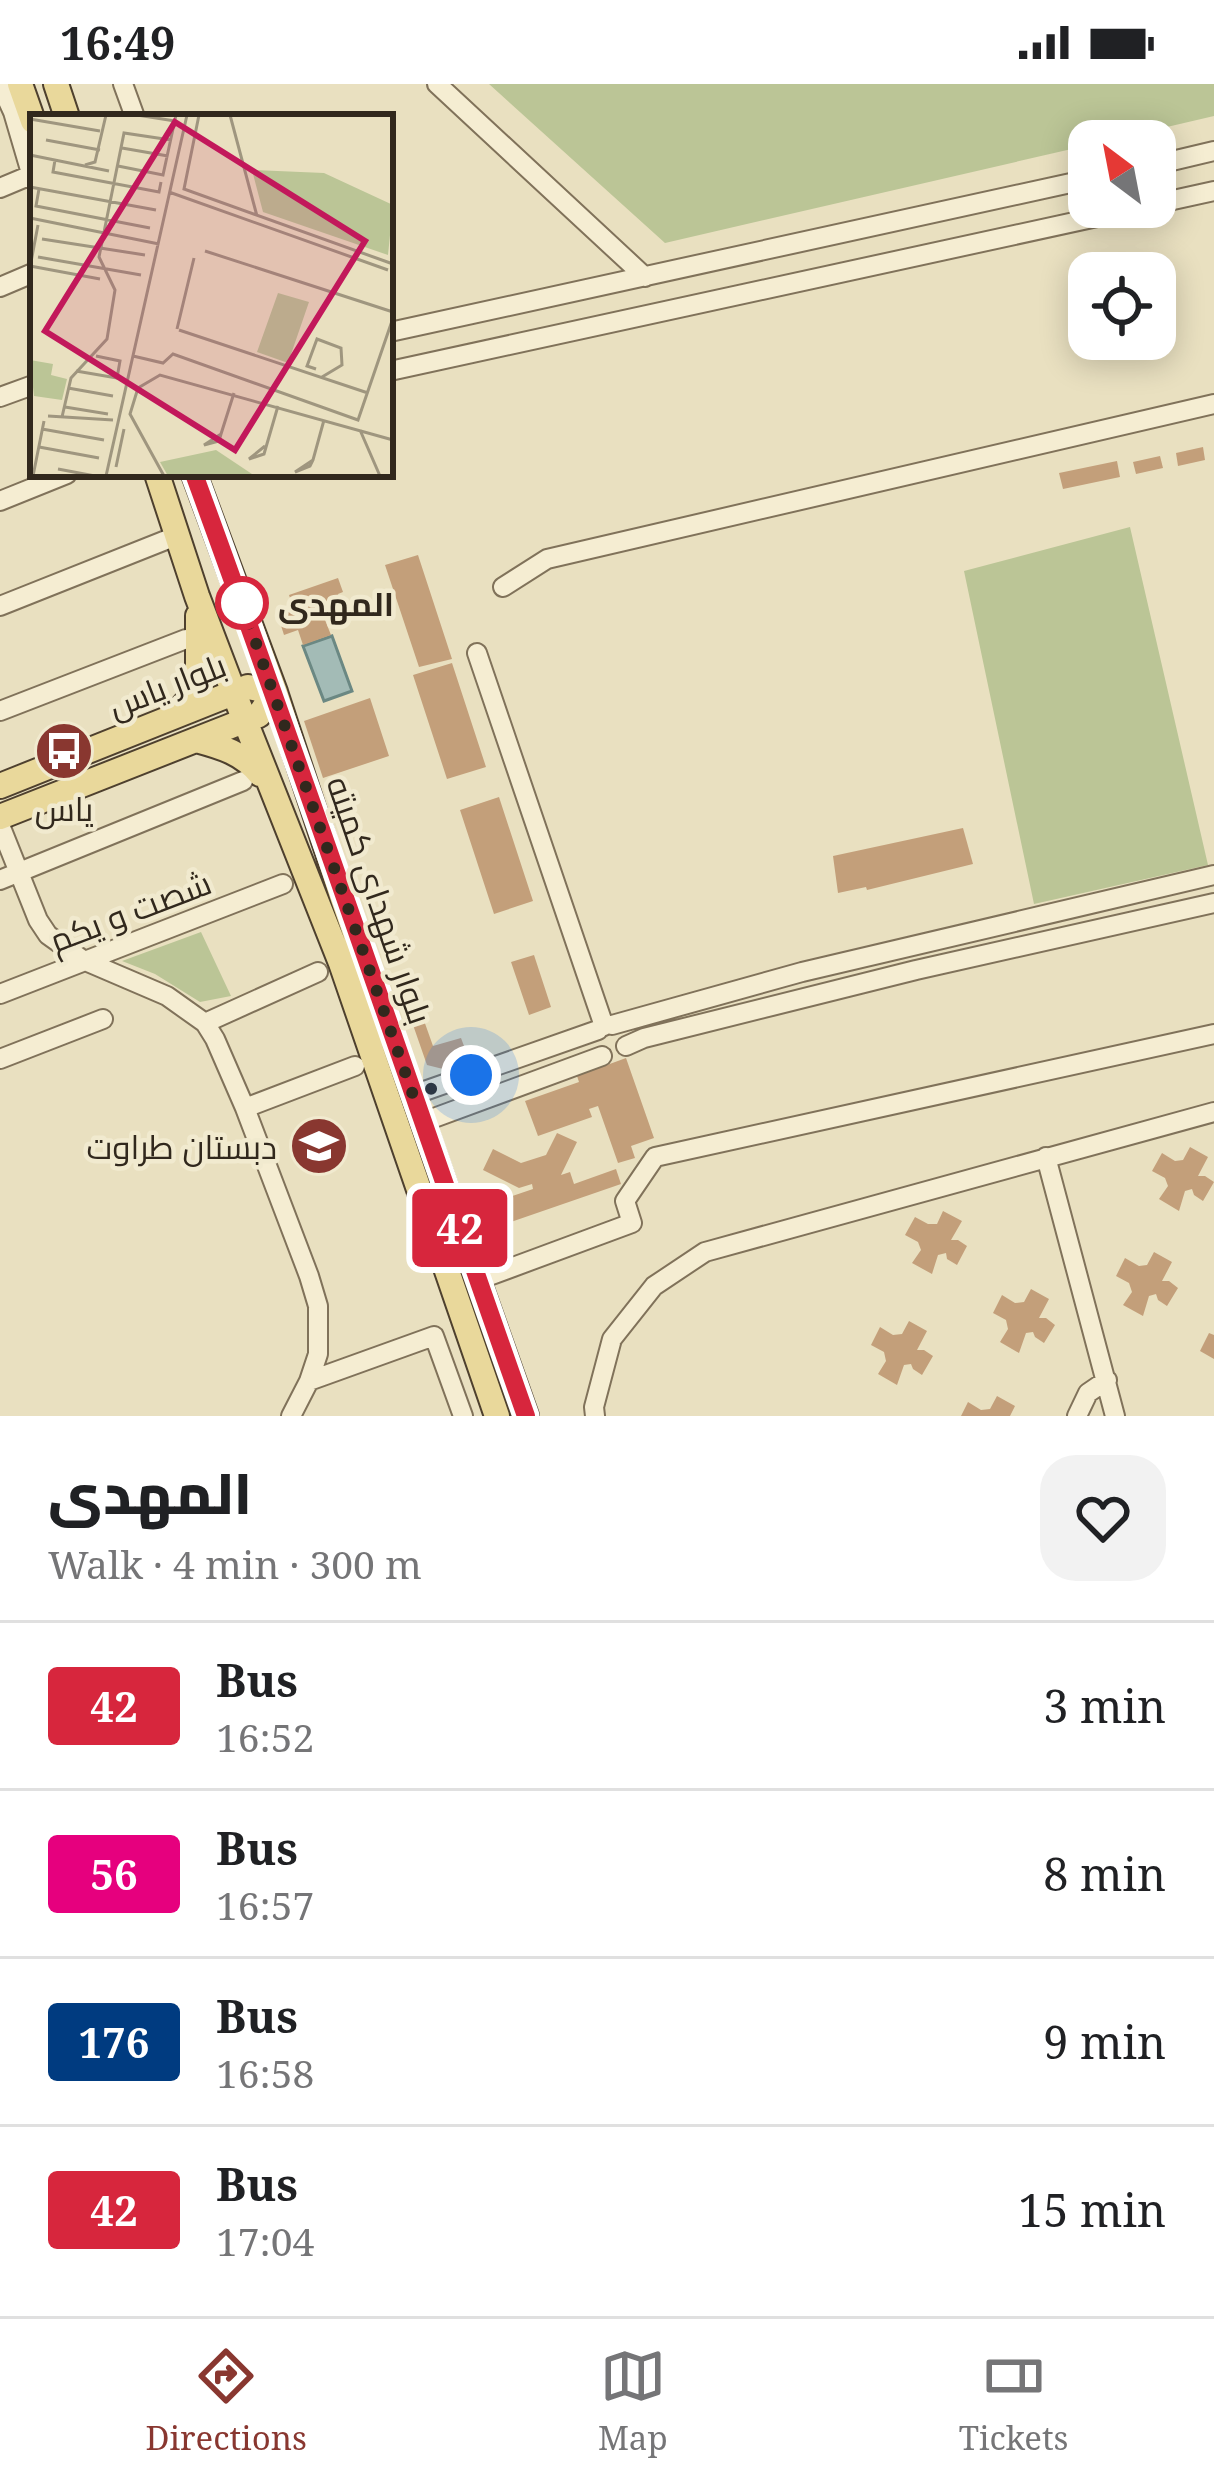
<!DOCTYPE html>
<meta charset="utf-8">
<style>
body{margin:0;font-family:"Noto Serif",Cairo,serif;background:#f2f2f2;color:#202124;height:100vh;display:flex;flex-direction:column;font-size:45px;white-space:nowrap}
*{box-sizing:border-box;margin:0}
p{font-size:39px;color:#757577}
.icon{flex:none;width:66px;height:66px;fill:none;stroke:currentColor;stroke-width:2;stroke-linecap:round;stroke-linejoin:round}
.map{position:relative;height:1332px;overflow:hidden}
.drawer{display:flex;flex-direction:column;background:#fff;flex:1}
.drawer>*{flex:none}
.badge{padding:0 24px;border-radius:9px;font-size:42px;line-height:78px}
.needle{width:78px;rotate:328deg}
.controls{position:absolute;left:1068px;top:36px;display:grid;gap:24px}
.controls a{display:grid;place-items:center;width:108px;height:108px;border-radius:24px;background:#fff;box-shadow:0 6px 30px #0003;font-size:60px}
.you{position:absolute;width:60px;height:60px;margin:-30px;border:9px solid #fff;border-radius:50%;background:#1a73e8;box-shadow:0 0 0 18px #1a73e833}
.map>.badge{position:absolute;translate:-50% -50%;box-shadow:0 0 0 6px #fff}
.round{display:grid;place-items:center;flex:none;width:126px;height:126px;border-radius:36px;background:#f2f2f2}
.headline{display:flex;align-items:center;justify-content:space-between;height:204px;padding:0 48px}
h1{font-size:57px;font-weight:800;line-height:90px}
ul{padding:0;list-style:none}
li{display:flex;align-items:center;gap:36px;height:168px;padding:0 48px;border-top:3px solid #e0e0e0}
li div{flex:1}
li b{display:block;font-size:45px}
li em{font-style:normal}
li .badge{min-width:132px;font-weight:700;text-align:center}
.status{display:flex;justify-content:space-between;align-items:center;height:84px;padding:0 60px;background:#fff;direction:ltr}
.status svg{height:33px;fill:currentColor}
.dock{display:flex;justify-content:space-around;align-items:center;height:168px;border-top:3px solid #e0e0e0;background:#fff;font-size:33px;color:#757577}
.dock a{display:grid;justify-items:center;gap:6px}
.dock .on{color:#893730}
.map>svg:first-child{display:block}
.green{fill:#bbc596}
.water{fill:#a3bbb6;stroke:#6b8883;stroke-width:3}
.building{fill:#c39f7a}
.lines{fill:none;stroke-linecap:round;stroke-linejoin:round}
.minor-casing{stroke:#80725a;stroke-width:22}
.major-casing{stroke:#4e402e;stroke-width:28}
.minor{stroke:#f5edd2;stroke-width:18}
.major{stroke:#e9d89b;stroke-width:24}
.line-casing{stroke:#fff;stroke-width:27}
.line{stroke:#d7263d;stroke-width:18}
.walk{stroke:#31281d;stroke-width:12;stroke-dasharray:0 21.6}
.stop-dot{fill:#fff;stroke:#d7263d;stroke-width:6}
.labels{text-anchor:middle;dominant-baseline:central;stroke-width:9;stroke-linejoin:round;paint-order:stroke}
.stop-label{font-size:33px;font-weight:bold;fill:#31281d;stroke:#f1eacf;text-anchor:start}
.street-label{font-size:33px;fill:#31281d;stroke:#f1eacf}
.poi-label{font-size:33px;fill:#31281d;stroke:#f1eacf}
.inset-road{fill:none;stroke:#9f967f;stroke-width:3}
.view{fill:#c2185b;fill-opacity:0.15;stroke:#c2185b;stroke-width:6}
.inset-edge{fill:none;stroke:#31281d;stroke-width:6}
</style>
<div class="status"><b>16:49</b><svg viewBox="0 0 49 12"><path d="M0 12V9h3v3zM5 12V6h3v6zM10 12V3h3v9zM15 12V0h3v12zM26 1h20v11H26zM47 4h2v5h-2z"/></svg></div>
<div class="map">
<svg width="1214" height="1332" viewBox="0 0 1214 1332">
<rect width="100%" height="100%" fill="#e9e0c0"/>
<path class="green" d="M489,0H1214V32L1107,57H1089V61L665,159Z
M1130,443L1208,781L1034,820L964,487Z
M201,848L231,912L200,918L155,890L122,877Z"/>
<path class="water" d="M332,552L352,607L324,617L303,562Z"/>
<path class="building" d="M1203,363L1205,376L1178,382L1176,369Z
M1160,372L1163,384L1136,390L1133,378Z
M1117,377L1120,393L1063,405L1059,389Z
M418,471L452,575L419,583L385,481Z
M338,494L343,508L338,510L346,534L335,538L334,533L325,536L331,551L303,561L298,546L284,551L277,529L293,523L289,511Z
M452,579L486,683L447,695L413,591Z
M370,614L389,672L323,694L304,637Z
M499,713L533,817L494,830L460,726Z
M963,744L973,780L867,806L866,803L838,809L833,772Z
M534,871L551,923L529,931L511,878Z
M416,914L433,962L461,954L470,978L447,986L427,981L405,918Z
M626,974L654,1054L631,1062L635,1074L618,1079L598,1022L589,1025L592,1033L538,1052L525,1017L579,998L577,992Z
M557,1049L577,1058L561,1091L570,1088L574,1100L616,1085L621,1100L488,1146L480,1123L533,1105L532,1100L519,1104L483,1086L493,1065L521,1079L546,1071Z
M1190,1063L1208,1073L1198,1092H1205L1214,1098L1203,1117L1194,1111L1192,1105L1185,1107L1179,1127L1159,1115L1168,1102L1165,1094L1152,1087L1162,1069L1175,1077L1183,1076Z
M943,1127L962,1137L951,1156H958L967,1162L957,1181L947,1175L946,1169L938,1171L932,1190L912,1179L921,1166L918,1158L905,1151L915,1133L928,1140H937Z
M1154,1168L1172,1178L1162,1197H1169L1178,1204L1167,1222L1158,1216L1156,1210L1149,1212L1143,1232L1123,1221L1132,1208L1129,1199L1116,1192L1125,1174L1139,1182L1147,1181Z
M1031,1205L1049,1215L1039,1234H1046L1055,1241L1044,1259L1035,1253L1033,1248L1026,1249L1019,1269L1000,1258L1008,1245L1006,1236L993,1229L1002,1211L1015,1219L1024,1218Z
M909,1237L927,1247L917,1266H924L933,1272L922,1291L913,1285L911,1280L904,1281L897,1301L878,1290L886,1277L884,1268L871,1261L880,1243L893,1251L902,1250Z
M1209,1249L1214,1251V1275L1200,1267Z
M997,1312L1015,1322L1010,1332H961L968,1318L981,1326L990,1325Z"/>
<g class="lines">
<g class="minor-casing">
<path id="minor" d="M0,0L13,28L33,96
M123,0L135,33
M437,0L645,193
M1155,81L1214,67
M0,104L31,91
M1155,120L1214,107
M0,203L33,189
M390,248L1089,95
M390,287L1143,123
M0,313L33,301
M0,417L67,390
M503,503L547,475L1214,320
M0,522L166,456
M477,569L604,942
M0,627L186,555
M0,741L38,836L48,851L83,876L167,912L205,939L215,955L245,1024L309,1192L318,1222V1270L309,1297L291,1332
M0,796L243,697
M0,910L283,800
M205,939L318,888
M612,941L802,888L1214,791
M626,962L644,954L916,886L1214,819
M0,975L103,935
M413,1011L598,946
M245,1024L355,982
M423,1038L602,972
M1046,1073L1115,1332
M478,1196L632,1139L625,1117L655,1073L1214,950
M309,1297L434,1252L463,1332
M595,1332L594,1323L612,1255L654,1202L705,1168L1214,1028
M1077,1332L1088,1309L1107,1296"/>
</g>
<g class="major-casing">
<path id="major" d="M20,0L33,37
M56,0L67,33
M157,390L197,512L234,609L341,879L497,1332
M194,390L275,608L343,815L526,1332
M178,628L196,607L198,597V532
M196,656C222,663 243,669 260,690
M0,702L248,603L275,608
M0,733L259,631L275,608"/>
</g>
<use href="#minor" class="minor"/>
<use href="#major" class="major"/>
</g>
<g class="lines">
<g class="line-casing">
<path id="line" d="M194,390C309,703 415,1018 526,1332"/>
</g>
<use href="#line" class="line"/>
<path class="walk" d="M242,519L413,1011L471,991"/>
</g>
<defs>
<g id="bus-disc" transform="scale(3)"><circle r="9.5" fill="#893730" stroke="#f1eacf"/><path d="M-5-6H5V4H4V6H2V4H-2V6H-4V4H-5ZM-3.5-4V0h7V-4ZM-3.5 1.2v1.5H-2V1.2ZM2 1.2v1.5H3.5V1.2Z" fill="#fff"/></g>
<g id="school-disc" transform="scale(3)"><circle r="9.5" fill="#893730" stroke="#f1eacf"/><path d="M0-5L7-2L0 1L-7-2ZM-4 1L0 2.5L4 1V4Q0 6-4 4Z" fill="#fff"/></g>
</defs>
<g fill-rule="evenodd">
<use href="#bus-disc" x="64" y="667"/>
<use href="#school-disc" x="319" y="1062"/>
</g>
<circle class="stop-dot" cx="242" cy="519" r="24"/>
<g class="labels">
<g class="stop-label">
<text x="278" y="519">المهدی</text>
</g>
<g class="street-label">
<text transform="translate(167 601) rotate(-21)">بلوار یاس</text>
<text transform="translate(380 816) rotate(71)">بلوار شهدای کمیته</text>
<text transform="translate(130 827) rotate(-21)">شصت و یکم</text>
</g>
<g class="poi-label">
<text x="64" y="724">یاس</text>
<text x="277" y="1062" text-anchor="end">دبستان طراوت</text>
</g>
</g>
<g transform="translate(30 30)">
<rect width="363" height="363" fill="#e9e0c0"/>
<path d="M222,56L294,59L363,91L358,141L233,98ZM248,179L279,188L258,249L227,238ZM0,246L23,250L21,261L37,265L32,286L4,282ZM186,336L225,362H138L130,348Z" fill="#bbc596"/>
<path class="inset-road" d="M107,1L145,7M169,1L154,75L363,150M200,1L227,102M0,5L70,17M16,26L70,36M92,34L138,42M0,41L79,57M25,46L23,58L129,78L131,68M55,51L65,48L76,1M88,52L133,61L146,1M0,73L126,96M9,75L6,92L120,114M139,78L358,156M0,104L129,130M12,125L115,141M175,137L363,198M8,143L111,161M1,148L8,111M0,152L70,165M147,215L164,144M149,216L338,279M103,242L133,249L143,240L328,306L363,204M286,255L277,252L287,225L311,234L312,251L292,263M46,257L87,264L90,247L66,242M38,274L83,282M35,293L78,300M18,302L83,306M32,303L41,264L77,225L85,176L69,143L94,19L141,26M12,315L74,326M330,316L350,362M191,320L174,331L189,327L191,320L204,279M235,332L219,345L234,340L248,292M9,333L69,344M283,346L265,358L280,352L283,346L294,306M86,353L94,315M28,355L65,362M3,362L14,307M76,362L157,1M134,362L100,300L108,274L130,261L363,326"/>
<path class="view" d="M145,8L335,127L205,336L15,217Z"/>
<rect width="363" height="363" class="inset-edge"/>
</g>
</svg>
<div class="controls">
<a><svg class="needle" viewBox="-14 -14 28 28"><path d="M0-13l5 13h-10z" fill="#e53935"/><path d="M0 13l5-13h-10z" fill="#757577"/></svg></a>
<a><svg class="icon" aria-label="locate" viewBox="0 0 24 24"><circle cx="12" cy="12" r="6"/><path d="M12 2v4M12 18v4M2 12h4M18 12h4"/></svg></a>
</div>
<div class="you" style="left:471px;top:991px"></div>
<b class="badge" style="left:460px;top:1144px;background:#d7263d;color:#fff">42</b>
</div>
<section class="drawer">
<div class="headline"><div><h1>المهدی</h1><p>Walk · 4 min · 300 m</p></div><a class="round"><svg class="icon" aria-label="heart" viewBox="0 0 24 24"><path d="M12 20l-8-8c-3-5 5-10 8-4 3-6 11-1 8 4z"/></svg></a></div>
<ul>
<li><span class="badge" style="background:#d7263d;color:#fff">42</span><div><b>Bus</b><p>16:52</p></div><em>3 min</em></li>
<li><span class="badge" style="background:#e6007e;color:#fff">56</span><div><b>Bus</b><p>16:57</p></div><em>8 min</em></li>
<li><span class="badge" style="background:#003b80;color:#fff">176</span><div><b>Bus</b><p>16:58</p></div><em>9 min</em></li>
<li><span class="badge" style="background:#d7263d;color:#fff">42</span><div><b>Bus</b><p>17:04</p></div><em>15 min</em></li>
</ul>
</section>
<nav class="dock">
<a class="on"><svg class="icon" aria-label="directions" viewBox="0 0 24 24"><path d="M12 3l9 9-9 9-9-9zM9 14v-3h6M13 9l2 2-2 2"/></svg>Directions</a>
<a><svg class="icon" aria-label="map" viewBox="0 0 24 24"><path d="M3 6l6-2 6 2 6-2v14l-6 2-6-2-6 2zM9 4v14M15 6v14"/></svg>Map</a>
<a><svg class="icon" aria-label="tickets" viewBox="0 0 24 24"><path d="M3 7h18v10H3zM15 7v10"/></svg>Tickets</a>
</nav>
